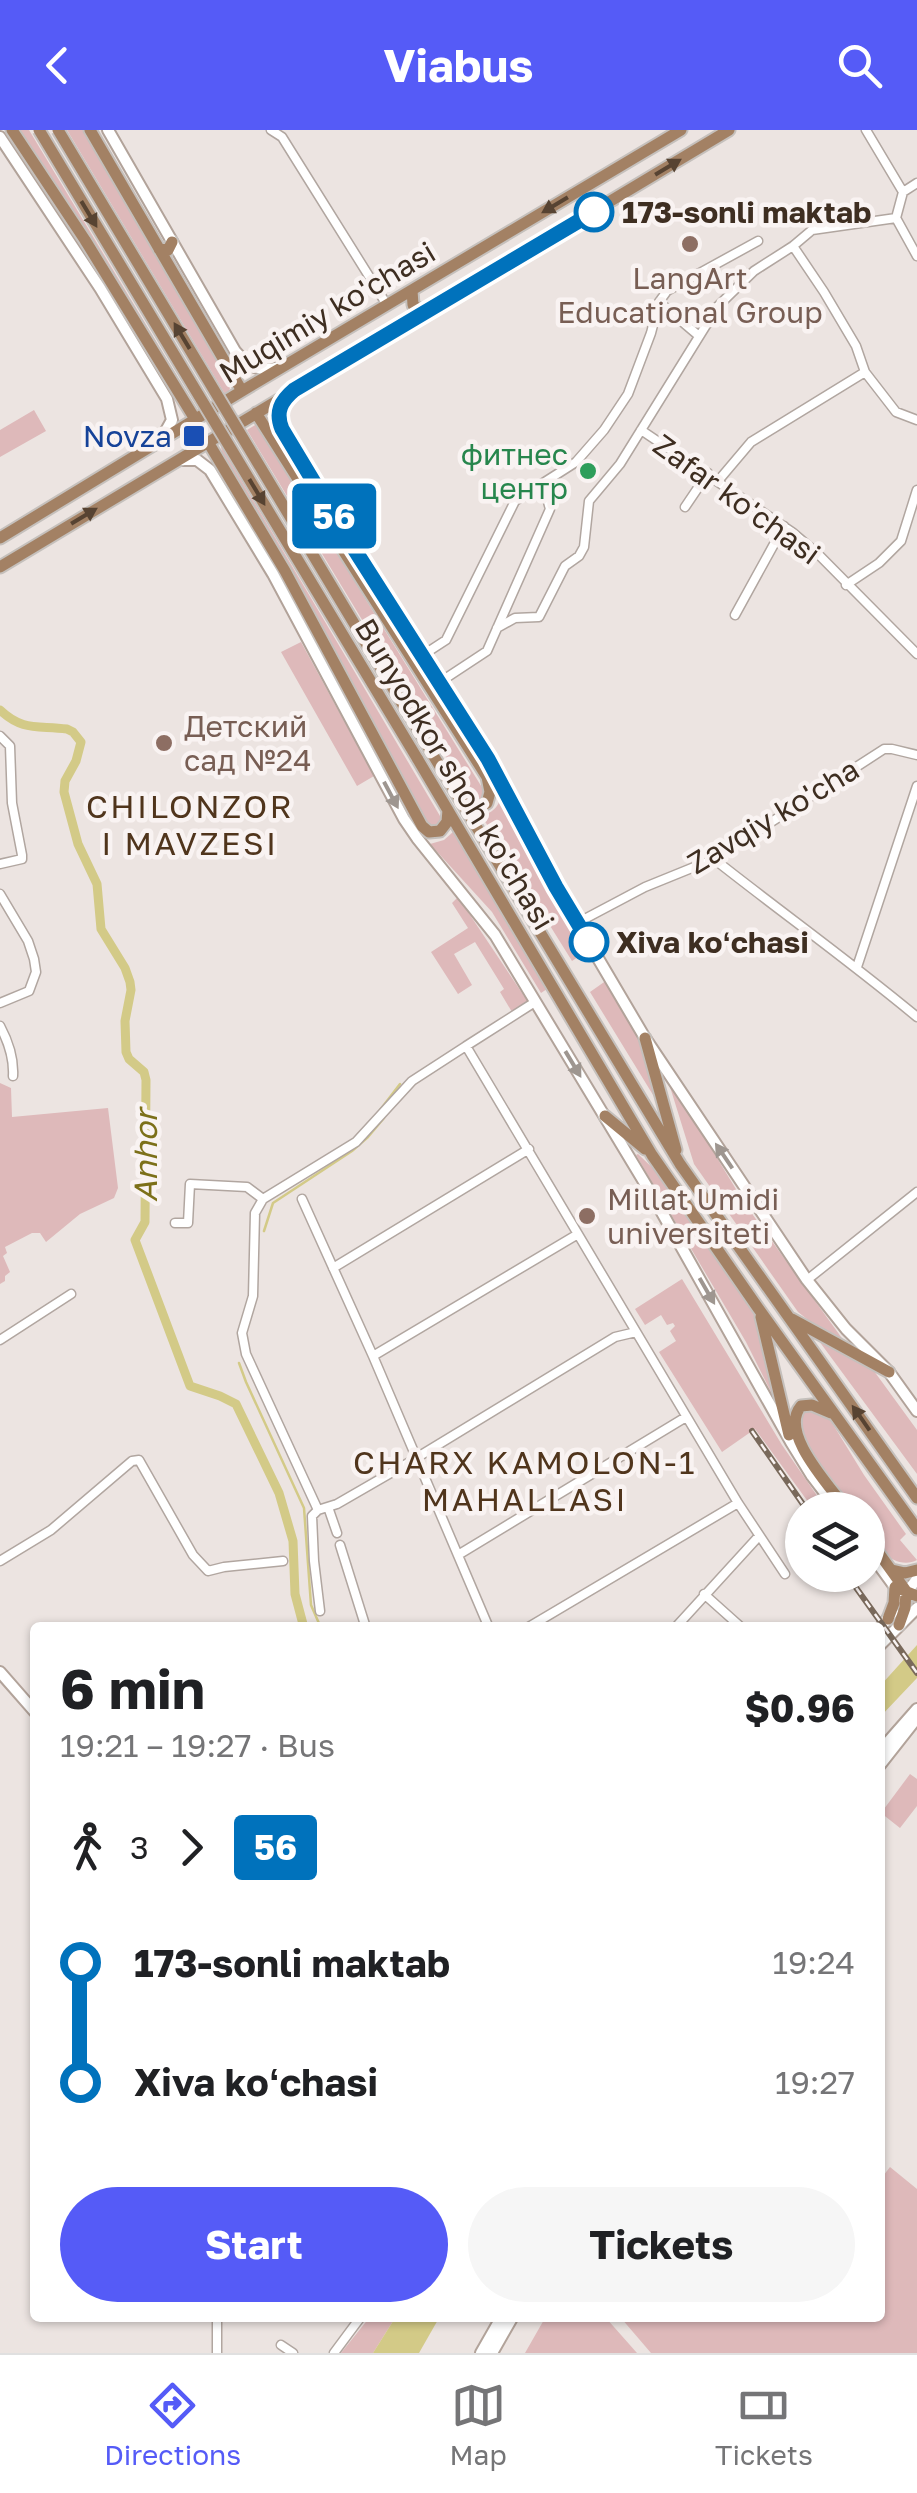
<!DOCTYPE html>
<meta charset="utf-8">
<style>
body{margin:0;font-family:"Golos Text",sans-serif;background:#f6f6f6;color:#202124;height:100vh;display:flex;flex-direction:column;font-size:38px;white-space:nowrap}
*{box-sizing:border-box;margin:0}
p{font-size:32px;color:#757577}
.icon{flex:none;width:55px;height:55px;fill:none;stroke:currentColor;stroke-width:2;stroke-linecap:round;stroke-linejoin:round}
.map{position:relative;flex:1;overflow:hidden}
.sheet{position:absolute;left:30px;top:1492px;width:855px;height:700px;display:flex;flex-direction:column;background:#fff;border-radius:10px;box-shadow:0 2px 8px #0004}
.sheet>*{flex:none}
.badge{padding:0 20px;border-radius:8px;font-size:35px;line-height:65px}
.tools{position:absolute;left:785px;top:1362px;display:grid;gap:20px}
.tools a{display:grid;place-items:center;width:100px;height:100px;border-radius:50%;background:#fff;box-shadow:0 2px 8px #0004;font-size:50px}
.map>.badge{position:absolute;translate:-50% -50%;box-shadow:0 0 0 5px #fff}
.legs{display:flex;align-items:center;gap:15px;height:110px;padding:0 30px;font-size:32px}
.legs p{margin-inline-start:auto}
.head{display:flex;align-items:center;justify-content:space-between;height:170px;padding:0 30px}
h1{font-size:55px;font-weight:700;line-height:75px}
.cta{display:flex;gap:20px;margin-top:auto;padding:20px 30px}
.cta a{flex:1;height:115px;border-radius:60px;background:#555bf7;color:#fff;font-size:40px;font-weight:700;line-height:115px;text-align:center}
.cta a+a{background:#f6f6f6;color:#202124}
ul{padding:0 30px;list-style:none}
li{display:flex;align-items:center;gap:35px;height:120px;font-size:38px}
li i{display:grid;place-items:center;width:15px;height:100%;margin:0 12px;background:currentColor}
li i::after{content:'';width:25px;height:25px;margin:-12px;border:8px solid;border-radius:50%;background:#fff}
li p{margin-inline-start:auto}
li:first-child i{background:linear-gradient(#0000 50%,currentColor 0)}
li:last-child i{background:linear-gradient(currentColor 50%,#0000 0)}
header{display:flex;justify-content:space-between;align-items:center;height:130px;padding:0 30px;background:#555bf7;color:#fff;font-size:45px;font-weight:700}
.tabs{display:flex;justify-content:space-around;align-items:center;height:140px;border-top:2px solid #e0e0e0;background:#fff;font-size:28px;color:#757577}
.tabs a{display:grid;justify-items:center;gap:5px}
.tabs .on{color:#555bf7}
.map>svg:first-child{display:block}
.green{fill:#deb9ba}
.water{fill:#d3ca87}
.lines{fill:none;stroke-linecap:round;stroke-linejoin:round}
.stream{stroke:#d3ca87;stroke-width:2.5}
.canal{stroke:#d3ca87;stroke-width:9}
.street-casing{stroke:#b1a6a0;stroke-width:11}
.secondary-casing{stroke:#b2a39a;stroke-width:14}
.primary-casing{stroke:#c5c0bc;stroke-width:15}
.street{stroke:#fff;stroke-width:8}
.secondary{stroke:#fff;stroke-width:10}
.primary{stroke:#a38164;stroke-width:11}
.rail-casing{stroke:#79695b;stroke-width:6}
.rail{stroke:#f9f3f2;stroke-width:2.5;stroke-dasharray:8;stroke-linecap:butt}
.primary-bridge-casing{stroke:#c5c0bc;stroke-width:15;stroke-linecap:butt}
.primary-bridge{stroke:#a38164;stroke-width:11}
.oneway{fill:#574332}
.oneway2{fill:#9e9690}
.line-1-casing{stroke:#fff;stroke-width:22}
.line-1{stroke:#0072bc;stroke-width:15}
.stop-1-dot{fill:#fff;stroke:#0072bc;stroke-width:5}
.education-dot{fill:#8d6e63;stroke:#f9f3f2;stroke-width:4}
.transit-dot{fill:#1a4fb4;stroke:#f9f3f2;stroke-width:4}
.leisure-dot{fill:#2e9e5b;stroke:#f9f3f2;stroke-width:4}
.labels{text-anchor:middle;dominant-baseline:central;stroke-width:9;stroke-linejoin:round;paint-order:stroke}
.stop-label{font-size:30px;font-weight:bold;fill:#3e2e21;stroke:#f9f3f2;text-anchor:start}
.education-label{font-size:30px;fill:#785e54;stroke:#f9f3f2;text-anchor:start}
.street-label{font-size:30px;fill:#3e2e21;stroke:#f9f3f2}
.transit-label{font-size:30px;fill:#164399;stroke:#f9f3f2;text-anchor:end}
.leisure-label{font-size:30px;fill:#27864d;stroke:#f9f3f2;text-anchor:end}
.neighbourhood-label{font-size:32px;letter-spacing:2.5px;fill:#50351c;stroke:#f9f3f2}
.water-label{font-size:32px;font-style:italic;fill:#7c7019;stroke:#f9f3f2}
</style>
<header><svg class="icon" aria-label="back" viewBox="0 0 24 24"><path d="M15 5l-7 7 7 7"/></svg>Viabus<svg class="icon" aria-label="search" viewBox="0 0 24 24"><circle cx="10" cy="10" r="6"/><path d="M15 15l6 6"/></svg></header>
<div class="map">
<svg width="917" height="2223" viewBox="0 0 917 2223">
<rect width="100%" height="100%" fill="#ece4e1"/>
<path class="green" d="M18,0H29L198,281L193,278L95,117Z
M67,0H85L229,248L231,253L229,262L225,264Z
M34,280L46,301L0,327V300Z
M257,294L483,659L485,664L481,669L476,670L472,666L438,615L247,300Z
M221,316L440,686V691L436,696L427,695L287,432L222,323Z
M301,512L374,646L357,656L281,522Z
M502,663L531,722L587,815L578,821V827L572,831L481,685C495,683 499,675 502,663Z
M453,702L547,859L541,863L492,782L430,714L444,710Z
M458,767L528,872L512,882L500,862L504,859L475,812L454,824L472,855L458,864L431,822L468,798L452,773Z
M607,850L634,895L661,978L590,862Z
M666,944L745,1074L844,1211L817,1197L798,1182L694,1034Z
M0,953L11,958L12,987L108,978L118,1058L114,1068L80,1084L46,1112L40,1103H32L5,1117L7,1123L3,1126L10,1142L5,1146V1151L0,1154Z
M638,1024L659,1044L756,1187L776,1272L746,1212L636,1025Z
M682,1149L782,1315L827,1380H814L755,1299L722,1322L659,1222L676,1211L670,1201L675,1196L673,1193L667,1195L661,1185L645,1195L635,1179Z
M819,1211L874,1241L917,1300V1344Z
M808,1280L820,1282L829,1288L864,1345L906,1404L900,1410L917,1430C897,1441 871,1417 868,1397C866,1392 868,1386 868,1380H853L803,1311L799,1301L801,1284Z
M910,1644L917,1649V1676L900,1698L881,1683Z
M890,2037L917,2059V2223H651L621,2188H880V2050Z
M369,2188H395L373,2223H341Z
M545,2188H606L637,2223H525Z"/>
<path class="water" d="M917,1515V1548L880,1587V1556Z
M395,2188H439L419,2223H373Z"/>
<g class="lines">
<path class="stream" d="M264,1101L273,1073L352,1021L368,1007L384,988L380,980L400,954
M239,1233L246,1252L304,1378L311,1475L321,1498"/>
<path class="canal" d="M0,580C23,602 39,595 67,599L73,602L81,612L76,631L65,651L64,662L78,714L97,754L101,799L125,838L130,852L131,860L125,891L126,922L129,929L144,942L146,950L145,1092L135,1110L190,1256L220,1266L236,1274L279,1363L293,1411L295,1464L304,1498"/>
<g class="street-casing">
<path id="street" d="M271,0L282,7L387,175
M866,0L903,62
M896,88L917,126
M793,116L824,162L856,216L865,242L896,282L917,290
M659,172L699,206
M641,300L792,402L819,425L917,524
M718,351L751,312L865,242
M685,377L708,343
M846,455L879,433L901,411L917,360
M735,485L784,396
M497,498L515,488L539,487L565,436L579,426L584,417L589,371L620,334L718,176L754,141L793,116L812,100L896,88L903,62L917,53
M423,525L446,510L515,371L576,332L604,300L628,264L651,203L659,172L667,161L758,111
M440,552L487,521L550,379L543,354
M0,606L10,616L12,673L22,725V729L0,734
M714,729C781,782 851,832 917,887
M0,764L28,811L34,829L36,842L29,861L0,873
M577,793L645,757L714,729L884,619H892L917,625
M857,837L917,656
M535,872L466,916L738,1373L785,1444
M0,896C8,911 14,929 13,946
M302,1069L373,1226L489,1498
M175,1093H188L190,1054L247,1057L263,1069
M333,1138L529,1019
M807,1150L917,1062
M0,1210L71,1164
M373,1226L578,1104
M328,1377L337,1403
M318,1380L337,1374L408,1333L615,1207L636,1202
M340,1415L366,1498
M458,1425L686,1287
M0,1431L51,1400L132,1331L139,1330L193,1425L208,1441L224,1437L283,1431
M704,1464L742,1498
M320,1481L314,1431L312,1386L318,1380L246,1224L242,1203L253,1166L255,1083L263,1069L356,1012L412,951L466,916
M527,1498L738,1373
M675,1498L759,1406
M281,2215L293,2223
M217,2223V2188
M334,2223L360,2188"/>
</g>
<g class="secondary-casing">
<path id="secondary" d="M108,0L235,221C248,236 259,243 279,237
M0,7L100,158L167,269L172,290L162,308
M286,268L278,283L282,299L351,414L489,629L556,757L645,908L807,1150L846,1199L889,1242L917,1281
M180,330H197L210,340L273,444L404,689L417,708L495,805L655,1070L791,1312L812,1346L838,1380
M868,1420L895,1457
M902,1468L917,1449
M880,1498L893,1482
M880,1515L917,1478
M0,1542L35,1582
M880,1621L917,1579
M880,1635L917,1588
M481,2223L501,2188
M492,2223L512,2188"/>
</g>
<g class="primary-casing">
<path id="primary" d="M12,0L85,110L195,289
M90,0L242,261
M159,119L168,120L172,112
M412,160L413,175L425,183
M256,283L487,647L490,662L487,673L477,678L462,672
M208,312L285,441L422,696L429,702L440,701L447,692L448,680
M0,408L242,261L681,0
M0,437L729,0
M430,620L680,1034L917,1368
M417,628L652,1025L758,1178L917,1399
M645,908L676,1020
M605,986L645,1019
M761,1187L789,1305
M792,1189L889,1242
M831,1283L812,1275L801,1276C778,1303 831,1357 847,1380
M868,1408L906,1461L905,1478L899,1495
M892,1440L905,1443L917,1440
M888,1489L894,1473L895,1457L917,1466"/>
</g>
<use href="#street" class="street"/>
<use href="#secondary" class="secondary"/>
<use href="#primary" class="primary"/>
<g class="rail-casing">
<path id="rail" d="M752,1301L807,1380
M847,1445L917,1543"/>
</g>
<use href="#rail" class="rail"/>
<g class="primary-bridge-casing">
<path id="primary-bridge" d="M39,0L417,628
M58,0L430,620"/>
</g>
<use href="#primary-bridge" class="primary-bridge"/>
</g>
<defs><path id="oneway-solid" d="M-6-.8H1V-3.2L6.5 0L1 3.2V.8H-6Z" transform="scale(2.5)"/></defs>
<g class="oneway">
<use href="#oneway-solid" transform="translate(668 37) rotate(-31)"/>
<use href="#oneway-solid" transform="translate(555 75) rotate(149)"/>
<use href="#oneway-solid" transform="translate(89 84) rotate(59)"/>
<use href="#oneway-solid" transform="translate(182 206) rotate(-121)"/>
<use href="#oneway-solid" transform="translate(257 362) rotate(59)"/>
<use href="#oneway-solid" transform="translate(84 386) rotate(-31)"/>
<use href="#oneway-solid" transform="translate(861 1288) rotate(-125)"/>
</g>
<g class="oneway2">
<use href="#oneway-solid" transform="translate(391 665) rotate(62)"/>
<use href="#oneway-solid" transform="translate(573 934) rotate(59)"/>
<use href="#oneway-solid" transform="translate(724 1026) rotate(-124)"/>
<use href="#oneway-solid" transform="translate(707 1161) rotate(60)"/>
</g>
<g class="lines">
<g class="line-1-casing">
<path id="line-1" d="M589,812L556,757L488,629L351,414L282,299C275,282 281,271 294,260L594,82"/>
</g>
<use href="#line-1" class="line-1"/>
</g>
<g class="stop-1-dot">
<circle cx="594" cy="82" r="18"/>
<circle cx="589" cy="812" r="18"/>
</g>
<g class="education-dot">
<circle cx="690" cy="114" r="10"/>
<circle cx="164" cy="613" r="10"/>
<circle cx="587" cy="1086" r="10"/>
</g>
<rect class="transit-dot" x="182" y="294" width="24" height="24" rx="5"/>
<circle class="leisure-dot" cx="588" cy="341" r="10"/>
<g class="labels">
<g class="stop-label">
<text x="622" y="82">173-sonli maktab</text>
<text x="616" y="812">Xiva koʻchasi</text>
</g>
<g class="education-label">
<text x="690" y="148" text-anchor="middle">LangArt<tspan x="690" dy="34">Educational Group</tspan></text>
<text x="184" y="596">Детский<tspan x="184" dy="34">сад №24</tspan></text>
<text x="607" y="1069">Millat Umidi<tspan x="607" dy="34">universiteti</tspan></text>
</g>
<g class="street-label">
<text transform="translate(327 182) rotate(-31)">Muqimiy ko'chasi</text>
<text transform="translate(737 369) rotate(36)">Zafar ko'chasi</text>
<text transform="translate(455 644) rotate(59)">Bunyodkor shoh ko'chasi</text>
<text transform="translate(773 686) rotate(-31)">Zavqiy ko'cha</text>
</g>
<g class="transit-label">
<text x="172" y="306">Novza</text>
</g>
<g class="leisure-label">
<text x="568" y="324">фитнес<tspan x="568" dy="34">центр</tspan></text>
</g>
<g class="neighbourhood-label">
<text x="190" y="676">CHILONZOR<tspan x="190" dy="37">I MAVZESI</tspan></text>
<text x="525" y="1332">CHARX KAMOLON-1<tspan x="525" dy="37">MAHALLASI</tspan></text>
</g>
<g class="water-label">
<text transform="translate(145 1026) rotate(-90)">Anhor</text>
</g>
</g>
</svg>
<div class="tools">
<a><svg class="icon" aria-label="layers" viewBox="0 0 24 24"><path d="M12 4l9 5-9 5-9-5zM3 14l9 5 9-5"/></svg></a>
</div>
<b class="badge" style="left:334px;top:386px;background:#0072bc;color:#fff">56</b>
<section class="sheet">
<div class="head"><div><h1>6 min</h1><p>19:21 – 19:27 · Bus</p></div><b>$0.96</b></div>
<div class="legs"><svg class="icon" aria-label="walk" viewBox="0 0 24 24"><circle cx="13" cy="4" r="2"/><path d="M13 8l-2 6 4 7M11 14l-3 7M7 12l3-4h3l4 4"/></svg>3<svg class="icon" aria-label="forward" viewBox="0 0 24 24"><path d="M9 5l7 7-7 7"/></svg><b class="badge" style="background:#0072bc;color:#fff">56</b></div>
<ul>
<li><i style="color:#0072bc"></i><b>173-sonli maktab</b><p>19:24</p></li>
<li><i style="color:#0072bc"></i><b>Xiva koʻchasi</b><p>19:27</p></li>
</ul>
<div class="cta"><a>Start</a><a>Tickets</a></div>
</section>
</div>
<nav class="tabs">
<a class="on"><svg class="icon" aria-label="directions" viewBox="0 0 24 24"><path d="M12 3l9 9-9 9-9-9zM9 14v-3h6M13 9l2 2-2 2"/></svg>Directions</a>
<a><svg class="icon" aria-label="map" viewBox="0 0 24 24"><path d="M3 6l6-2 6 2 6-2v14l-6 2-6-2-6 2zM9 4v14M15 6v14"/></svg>Map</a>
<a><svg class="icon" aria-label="tickets" viewBox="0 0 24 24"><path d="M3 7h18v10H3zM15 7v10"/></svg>Tickets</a>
</nav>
